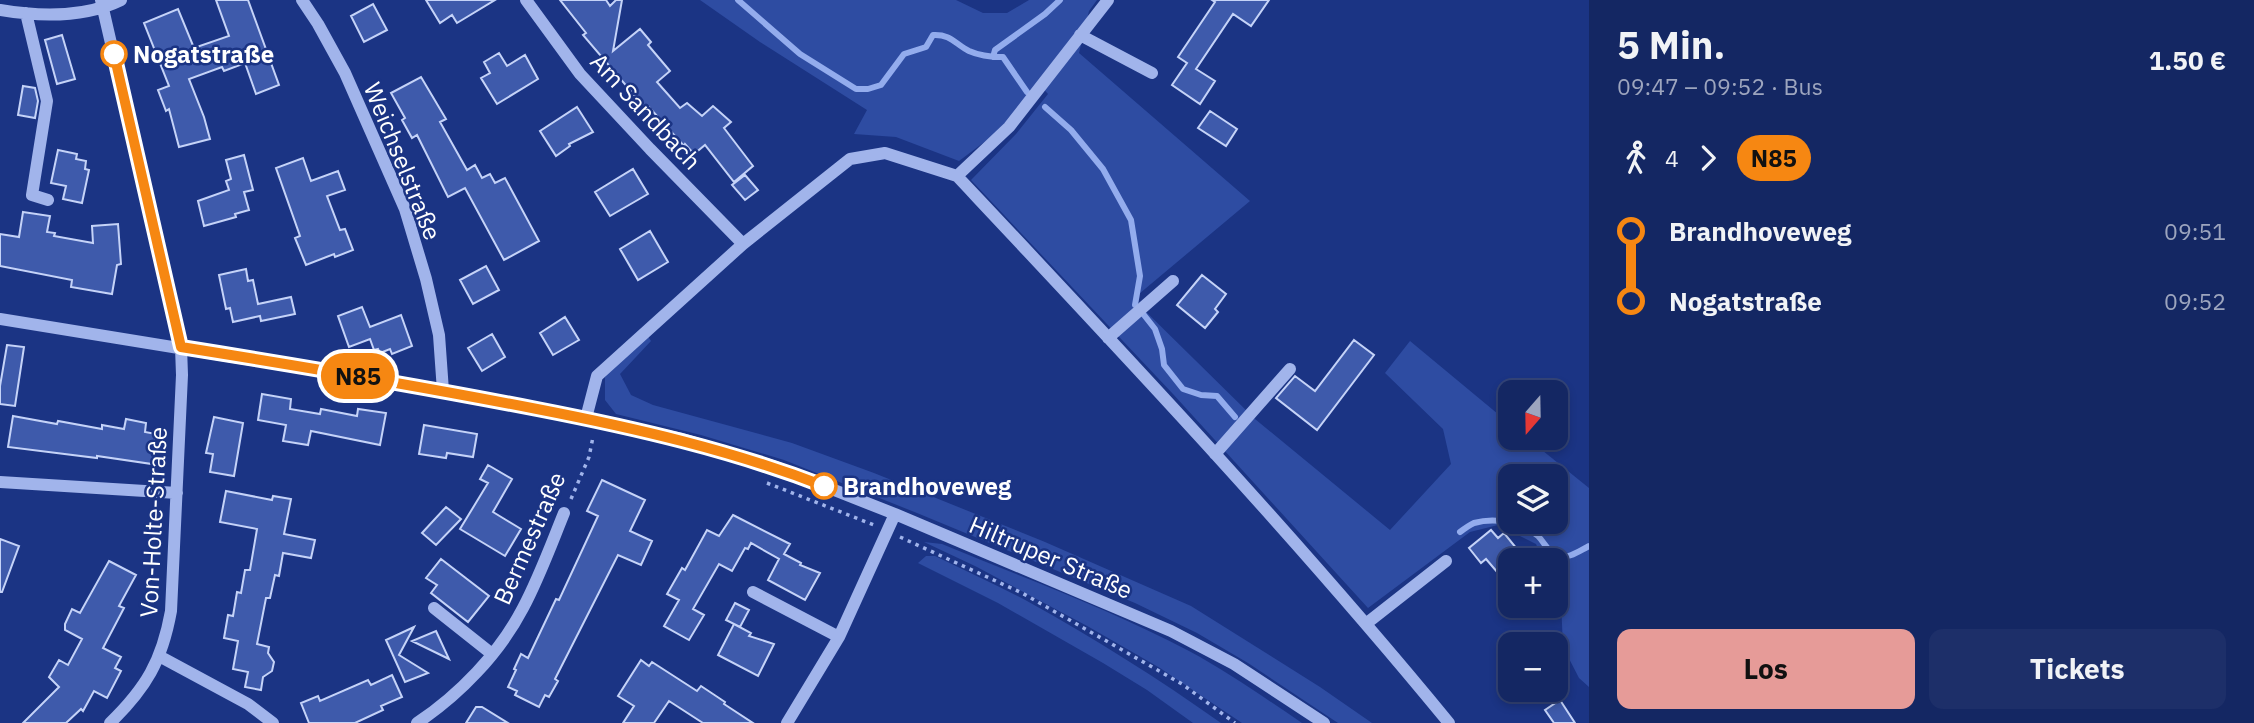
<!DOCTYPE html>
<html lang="de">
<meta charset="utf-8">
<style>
body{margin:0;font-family:"IBM Plex Sans",sans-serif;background:#1d2f69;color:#f1f3f6;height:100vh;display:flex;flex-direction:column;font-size:26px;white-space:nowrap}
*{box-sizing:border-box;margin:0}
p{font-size:23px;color:#9da5be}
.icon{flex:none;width:38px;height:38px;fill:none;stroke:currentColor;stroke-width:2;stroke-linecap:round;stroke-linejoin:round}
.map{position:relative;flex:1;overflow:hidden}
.panel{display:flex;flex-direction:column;background:#142763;width:665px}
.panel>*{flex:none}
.badge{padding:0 14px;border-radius:23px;font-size:24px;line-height:46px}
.needle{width:46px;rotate:200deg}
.tools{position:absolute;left:1498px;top:380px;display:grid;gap:14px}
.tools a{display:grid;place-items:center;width:70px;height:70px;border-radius:14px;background:#142763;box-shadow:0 4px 10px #0003,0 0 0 2px #334478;font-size:35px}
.map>.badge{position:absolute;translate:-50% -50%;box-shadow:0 0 0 4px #fff}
.legs{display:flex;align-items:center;gap:10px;height:77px;padding:0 28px;font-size:23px}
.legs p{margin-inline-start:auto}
.head{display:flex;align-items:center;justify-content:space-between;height:119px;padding:0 28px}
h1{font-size:38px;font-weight:700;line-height:52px}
.primary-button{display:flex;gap:14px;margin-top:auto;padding:14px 28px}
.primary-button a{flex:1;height:80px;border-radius:14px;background:#e69b98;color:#111;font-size:28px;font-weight:700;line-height:80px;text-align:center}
.primary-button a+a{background:#1d2f69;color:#f1f3f6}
ul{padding:0 28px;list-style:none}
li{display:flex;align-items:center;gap:24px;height:70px;font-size:26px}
li i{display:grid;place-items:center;width:10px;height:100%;margin:0 9px;background:currentColor}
li i::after{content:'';width:18px;height:18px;margin:-9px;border:5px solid;border-radius:50%;background:#142763}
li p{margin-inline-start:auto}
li:first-child i{background:linear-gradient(#0000 50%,currentColor 0)}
li:last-child i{background:linear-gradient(currentColor 50%,#0000 0)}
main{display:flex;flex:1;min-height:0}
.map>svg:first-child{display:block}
.green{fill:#2e4ca2;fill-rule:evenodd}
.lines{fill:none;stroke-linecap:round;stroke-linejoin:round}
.stream{stroke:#93aced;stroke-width:6}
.building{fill:#3e5aab;stroke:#c5d3f8;stroke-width:2}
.path{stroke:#a1b4eb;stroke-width:3.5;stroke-dasharray:3.5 5;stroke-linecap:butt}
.minor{stroke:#a1b4eb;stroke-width:12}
.line-1-casing{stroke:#fff;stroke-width:16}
.line-1{stroke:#f68712;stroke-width:10}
.stop-1-dot{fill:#fff;stroke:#f68712;stroke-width:3.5}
.labels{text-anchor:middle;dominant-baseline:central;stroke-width:5;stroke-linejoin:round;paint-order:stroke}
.stop-label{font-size:24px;font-weight:bold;fill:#fff;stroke:#1b3484;text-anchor:start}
.street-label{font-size:24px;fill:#fff;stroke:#1b3484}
</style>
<main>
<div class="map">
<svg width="1589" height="723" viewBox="0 0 1589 723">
<rect width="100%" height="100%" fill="#1b3484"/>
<path class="green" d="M700,0H956L983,13H1007L1029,0H1097L1089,11L1079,53L1250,201L1133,299L1255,419L1390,530L1451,464L1443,429L1385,373L1410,341L1510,424V438H1527L1589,488V687L1579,678L1563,647L1561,601L1556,589V560H1543L1536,544L1498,525L1470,532L1368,608L1173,394L971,180L1016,134L1048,94L1039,84L1007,125L959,161L896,137L854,134L867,110L760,42ZM1510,476H1556V522H1510Z
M647,335L651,341L620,374L631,395L653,405L792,443L874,473L1045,542L1191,606L1320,687L1372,723H1338L1248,663L1197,633L1135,603L917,513L784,460L701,435L616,414L605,400V377L612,367Z
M924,542L942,544C1024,578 1110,609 1189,651C1228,672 1265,698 1302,723H1242L1160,668L1089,627L977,567Z
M926,556H935C966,571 997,585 1027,601C1094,638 1159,679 1221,723H1193L1147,690L1103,663L998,603L918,563Z"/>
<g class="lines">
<path class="stream" d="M738,0L800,54L856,89H868L881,85L904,54L926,47L933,35C951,34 955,44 969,51C980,56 991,57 1003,57L1027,92
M993,57L995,50L1045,14L1060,0
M1045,107L1071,130L1103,169L1131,220L1140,276L1135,305
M1144,315L1155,329L1162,349L1164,365L1183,389L1201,395L1217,396L1235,417
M1460,532C1464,529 1470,525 1474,523C1495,517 1521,522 1538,536C1545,543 1548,553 1558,556C1569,559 1579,551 1589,546"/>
</g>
<path class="building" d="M216,0H248L279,85L256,94L245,63L224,71L222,67L189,79L204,117L210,139L179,147L169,109L166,111L158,90L169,86L144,23L178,9L194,48L229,36Z
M426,0H495L457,23L452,15L440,23Z
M560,0H606L610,6L616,0H622L613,51L640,29L651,42L648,45L670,71L657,82L680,108L687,103L702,116L713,106L731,122L724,128L753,166L734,182L705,145L694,154L685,144L684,146L649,107L646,109L583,35L586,33Z
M1212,0H1269L1251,26L1233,14L1196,69L1215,81L1200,104L1172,85L1187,63L1178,57L1215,2Z
M373,4L387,30L364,42L351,16Z
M62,35L75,79L57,84L45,40Z
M499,53L507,66L525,55L538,79L497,104L481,78L490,73L484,62Z
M421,77L446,119L440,122L467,170L475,165L482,178L490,174L495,183L505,178L539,241L504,260L465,188L448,197L417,135L412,138L402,120L405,118L391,93Z
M23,86L35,88L38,101L35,118L18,115Z
M577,107L593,132L569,144L570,146L556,156L540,131Z
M1210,111L1237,129L1226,146L1198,128Z
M58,150L77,154L76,159L86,161L85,169L89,170L82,203L63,199L66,186L51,183Z
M244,155L253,190L244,192L249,210L235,214L236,217L204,226L198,201L229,190L226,181L231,179L226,160Z
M303,158L311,181L338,171L345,190L327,196L340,230L345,229L353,250L335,257L334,254L306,265L295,238L300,236L276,168Z
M633,169L648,194L610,216L595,192Z
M745,175L758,190L745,200L732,185Z
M23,212L50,216L47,232L55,233L54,236L93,243L92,226L118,224L121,264L117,265L112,294L71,287L72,280L0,266V234L19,237Z
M650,231L668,262L638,280L620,249Z
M486,266L499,290L473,304L460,280Z
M246,269L248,281L253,280L258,304L291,297L295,314L261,321L260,316L233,322L230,308L226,309L219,275Z
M1202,275L1226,294L1215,309L1218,312L1205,328L1177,305Z
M362,307L370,327L401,315L412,346L392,354L390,349L380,353L378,349L374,350L370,339L349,347L338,316Z
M565,317L579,340L553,355L540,333Z
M492,334L505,357L482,371L468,348Z
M1354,340L1374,355L1317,430L1276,398L1295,376L1315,391Z
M7,345L24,347L15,406L0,404V386Z
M262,394L291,399L290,409L320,414L321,409L357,416L358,409L386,413L380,445L311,431L308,445L283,441L286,425L258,420Z
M13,416L57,424L58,421L102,429V425L124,429L126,419L146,423L145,432L156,434L152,464L97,456V458L8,447Z
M214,417L243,423L234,476L210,472L213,454L206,453Z
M424,425L477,434L473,457L447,453L446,458L419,454Z
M488,465L512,479L493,512L521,529L505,556L460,529L488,483L480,479Z
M602,480L645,500L630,531L652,541L641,565L618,555L555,679L558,681L549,697L545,695L539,707L515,695L517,691L508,687L516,670L514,669L521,654L528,658L556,599L559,600L598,516L587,511Z
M226,491L272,500L273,496L291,499L284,534L315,540L311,558L283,553L279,576L275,575L270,598H266L257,644L269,647L268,653L274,662L272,671L263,677L261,690L245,687L248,672L233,669L238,641L224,638L228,615L233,616L237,592L241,593L245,570H250L257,529L220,522Z
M446,507L461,519L436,545L422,533Z
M733,515L790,544L784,554L801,563L800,565L820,573L805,600L768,580L779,559L751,543L748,549L745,548L732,571L719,564L693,609L704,615L689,640L664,626L679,600L667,594L682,568L685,570L707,530L719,536Z
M1491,530L1498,538L1504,533L1521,554L1510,560V562L1498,573L1486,559L1481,563L1469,548Z
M0,539L19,546L2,592H0Z
M441,559L489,596L468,622L431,593L437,585L426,578Z
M109,561L136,575L119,606L124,608L103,648L121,657L115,668L121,671L107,698L94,691L83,711L81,709L66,723H23L59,687L49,677L59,660L68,665L82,639L65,630V624L72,609L80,613Z
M735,603L749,610L740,627L726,620Z
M734,624L751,633L749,636L774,644L758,676L718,655Z
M414,627L399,655L428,673L405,682L386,640Z
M436,631L449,659L412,641Z
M641,660L649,666L652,662L697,691L701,686L725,702L724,704L753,723H703L669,701L654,723H623L634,706L618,696Z
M392,675L402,697L381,706L383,710L355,723H309L301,703L318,696L320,701L368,680L371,685Z
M1560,700L1575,723H1554L1545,710Z
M476,707H482L508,723H466Z"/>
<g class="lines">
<path class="path" d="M767,483L874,525
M571,499L589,457L593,437
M900,537L1022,593L1182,684L1235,723"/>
<path class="minor" d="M101,0L181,347L182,375L171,611C162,661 146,688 110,723
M302,0L318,24L345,73L405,209L426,279L439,335L443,391
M526,0L580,74L650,149L743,244
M1108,0L1009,127L957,176C1125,355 1293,533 1449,723
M0,10C41,17 84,18 121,0
M26,13L47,101L32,195L48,200
M1080,35L1152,73
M0,319L443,391L682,439L749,459L776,467L895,514L1171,631L1234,664L1324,723
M1108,338L1173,281
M586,418L597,376L743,244L850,159L885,153L957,176
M1215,454L1290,369
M0,482L177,493
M753,592L839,637
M434,608L492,654
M1367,623L1446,561
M159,656L248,704L273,723
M417,723C459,695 499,654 523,608C539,578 551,545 564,513
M787,723L839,637L895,514"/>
</g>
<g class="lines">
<g class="line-1-casing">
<path id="line-1" d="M114,54L181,347C300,366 419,386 537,409C635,428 731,450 824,486"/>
</g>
<use href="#line-1" class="line-1"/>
</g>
<g class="stop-1-dot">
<circle cx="114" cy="54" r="12"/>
<circle cx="824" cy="486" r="12"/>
</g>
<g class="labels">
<g class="stop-label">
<text x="133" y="54">Nogatstraße</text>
<text x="843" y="486">Brandhoveweg</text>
</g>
<g class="street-label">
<text transform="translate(646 111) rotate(47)">Am Sandbach</text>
<text transform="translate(403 161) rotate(68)">Weichselstraße</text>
<text transform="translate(153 522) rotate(-87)">Von-Holte-Straße</text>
<text transform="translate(529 538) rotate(-66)">Bermestraße</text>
<text transform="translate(1051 557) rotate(23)">Hiltruper Straße</text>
</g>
</g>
</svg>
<div class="tools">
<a><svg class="needle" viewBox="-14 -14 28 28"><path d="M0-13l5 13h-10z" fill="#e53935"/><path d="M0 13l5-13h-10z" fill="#9da5be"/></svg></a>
<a><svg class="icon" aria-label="layers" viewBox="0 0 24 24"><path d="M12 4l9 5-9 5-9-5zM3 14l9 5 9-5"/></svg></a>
<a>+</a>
<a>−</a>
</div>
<b class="badge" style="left:358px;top:376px;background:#f68712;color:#111">N85</b>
</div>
<section class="panel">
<div class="head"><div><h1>5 Min.</h1><p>09:47 – 09:52 · Bus</p></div><b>1.50 €</b></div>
<div class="legs"><svg class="icon" aria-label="walk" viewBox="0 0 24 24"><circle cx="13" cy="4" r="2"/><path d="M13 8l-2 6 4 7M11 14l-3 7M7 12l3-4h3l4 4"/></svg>4<svg class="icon" aria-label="forward" viewBox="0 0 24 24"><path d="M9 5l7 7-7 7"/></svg><b class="badge" style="background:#f68712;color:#111">N85</b></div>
<ul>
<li><i style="color:#f68712"></i><b>Brandhoveweg</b><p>09:51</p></li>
<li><i style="color:#f68712"></i><b>Nogatstraße</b><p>09:52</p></li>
</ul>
<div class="primary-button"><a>Los</a><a>Tickets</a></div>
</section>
</main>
